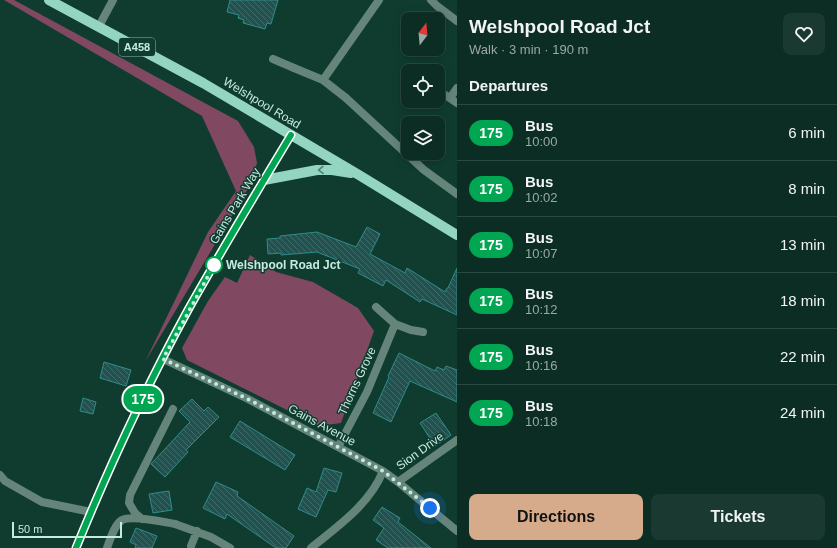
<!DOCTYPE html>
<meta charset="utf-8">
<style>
body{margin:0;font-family:Arial,sans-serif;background:#1a3931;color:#f1f3f6;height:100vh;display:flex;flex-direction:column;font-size:15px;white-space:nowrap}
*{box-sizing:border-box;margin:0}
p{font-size:13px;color:#9aa8a6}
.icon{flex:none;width:22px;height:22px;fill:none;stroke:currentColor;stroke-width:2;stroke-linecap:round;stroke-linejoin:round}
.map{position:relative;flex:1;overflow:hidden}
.drawer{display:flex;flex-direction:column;background:#0c2d24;width:380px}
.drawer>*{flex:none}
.badge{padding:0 8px;border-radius:13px;font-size:14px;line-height:26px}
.needle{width:26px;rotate:16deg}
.buttons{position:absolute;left:401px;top:12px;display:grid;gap:8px}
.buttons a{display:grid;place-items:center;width:44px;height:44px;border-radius:8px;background:#0c2d24;box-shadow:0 2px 10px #0003,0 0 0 1px #2c4941;font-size:20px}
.scale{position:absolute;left:12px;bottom:10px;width:110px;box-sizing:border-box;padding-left:4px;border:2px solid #c5ebde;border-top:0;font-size:11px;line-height:14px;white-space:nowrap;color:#c5ebde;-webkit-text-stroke:3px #103c30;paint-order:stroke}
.you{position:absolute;width:20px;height:20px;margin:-10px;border:3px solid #fff;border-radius:50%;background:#1a73e8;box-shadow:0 0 0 6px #1a73e833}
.map>.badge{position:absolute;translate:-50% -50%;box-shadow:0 0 0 2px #fff}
h2{padding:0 12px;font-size:15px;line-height:36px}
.round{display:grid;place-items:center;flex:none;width:42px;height:42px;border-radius:8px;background:#1a3931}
.summary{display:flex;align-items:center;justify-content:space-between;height:68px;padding:0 12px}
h1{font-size:19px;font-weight:600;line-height:30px}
.primary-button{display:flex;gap:8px;margin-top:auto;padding:8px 12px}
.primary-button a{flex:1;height:46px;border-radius:8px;background:#d6ab8b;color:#111;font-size:16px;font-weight:600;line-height:46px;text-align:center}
.primary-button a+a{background:#1a3931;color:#f1f3f6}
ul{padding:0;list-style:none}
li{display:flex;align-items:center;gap:12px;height:56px;padding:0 12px;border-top:1px solid #2c4941}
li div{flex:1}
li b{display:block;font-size:15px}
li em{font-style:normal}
li .badge{min-width:44px;font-weight:700;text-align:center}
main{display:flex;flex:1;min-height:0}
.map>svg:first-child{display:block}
.green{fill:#804861}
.building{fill:url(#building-back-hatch);stroke:#2e8c89}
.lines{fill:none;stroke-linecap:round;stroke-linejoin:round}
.lane{stroke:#65847a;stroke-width:8}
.street{stroke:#65847a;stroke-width:8}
.secondary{stroke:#7fb2a1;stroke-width:8}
.primary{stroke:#93d5c0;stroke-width:10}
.oneway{stroke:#4b8171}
.line-casing{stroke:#fff;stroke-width:9}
.line{stroke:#00a651;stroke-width:6}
.walk{stroke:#c5ebde;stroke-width:4;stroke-dasharray:0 7.2}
.stop-dot{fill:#fff;stroke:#00a651;stroke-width:2}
.labels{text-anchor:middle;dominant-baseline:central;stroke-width:3;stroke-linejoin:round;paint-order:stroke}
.shield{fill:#103c30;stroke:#8fb6aa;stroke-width:1}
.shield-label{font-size:11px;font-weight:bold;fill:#c5ebde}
.street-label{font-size:12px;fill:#c5ebde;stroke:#103c30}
.stop-label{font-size:12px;font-weight:bold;fill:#c5ebde;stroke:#103c30;text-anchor:start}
</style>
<main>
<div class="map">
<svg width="457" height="548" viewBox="0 0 457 548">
<defs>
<pattern id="building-back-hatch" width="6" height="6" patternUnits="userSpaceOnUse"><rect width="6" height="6" fill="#225250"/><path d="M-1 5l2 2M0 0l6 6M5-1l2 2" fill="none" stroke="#416b69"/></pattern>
</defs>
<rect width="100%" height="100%" fill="#103c30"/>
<path class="green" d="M4,0H14L238,121L254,147L257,163L249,187L145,362L208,232L236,191L202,116Z
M250,255L276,272L313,282L358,308L374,331L341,423L319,426L187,360L182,348L208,301L225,277L237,283Z"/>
<path class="building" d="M230,0H278L271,24L267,23L265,29L243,23L244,20L238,18L239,15L227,12Z
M367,227L380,234L370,254L405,273L407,268L445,292L447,288H448L457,268V315L422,299L420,302L386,280L383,286L358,273L360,269L317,252L281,255V253L268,254L267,239L280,238V236L317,232L356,247Z
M399,353L435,371L437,367L444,370L446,366L457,370V402L410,381L391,422L373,413L389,377L388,376Z
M104,362L131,370L126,386L100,378Z
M83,398L96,402L93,414L80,411Z
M192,399L204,411L208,407L219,417L186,450L188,452L165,477L151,464L190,422L179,411Z
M436,413L451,435L435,446L420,423Z
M240,421L295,455L285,470L230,437Z
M324,468L342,473L336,492L328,490L316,517L298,509L307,488L316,492Z
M216,482L238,492L237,496L294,536L286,548H276L227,514L225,519L203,508Z
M169,491L172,510L153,513L149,494Z
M382,507L400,518L398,522L431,548H388L376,540L384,528L373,520Z
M136,528L157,536L152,548H135L136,545L130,542Z"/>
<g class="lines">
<path class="lane" d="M273,59L294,68
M438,90L457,103
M346,98L424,170L457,194
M450,98L457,88
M142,519L135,513L129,503L130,495L173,409
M107,548C110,540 114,525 122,520C132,515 164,522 175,524"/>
<path class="street" d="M431,0L437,6L457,21
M99,26L113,0
M294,68L323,80L346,98
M323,80L379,0
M395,324L411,330L423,332
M163,359L246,398L383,471L398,482L457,531
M338,447L367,392L395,324L376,307
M0,475L5,481L42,502L91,512
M398,482L457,440
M175,524L211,537L230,548
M191,546L197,531
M311,548C338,526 370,504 383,471"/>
<path class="secondary" d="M76,548C109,467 146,387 188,310C221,251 256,193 291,135"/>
<path class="primary" d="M49,0L203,83L359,175L457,235
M264,180L317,170H332L351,173"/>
</g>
<defs><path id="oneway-chevron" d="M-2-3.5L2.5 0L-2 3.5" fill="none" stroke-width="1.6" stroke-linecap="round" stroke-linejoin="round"/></defs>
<use class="oneway" href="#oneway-chevron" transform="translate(321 170) rotate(178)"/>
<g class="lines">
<g class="line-casing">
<path id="line" d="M76,548C109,467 146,387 188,310C221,251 256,193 291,135"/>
</g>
<use href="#line" class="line"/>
<path class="walk" d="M214,265L163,359L246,398L383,471L430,508"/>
</g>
<circle class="stop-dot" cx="214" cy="265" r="8"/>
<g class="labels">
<rect class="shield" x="119" y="38" width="36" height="18" rx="3"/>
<g class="shield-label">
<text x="137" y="47">A458</text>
</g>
<g class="street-label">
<text transform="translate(262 103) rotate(31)">Welshpool Road</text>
<text transform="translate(235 206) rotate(-59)">Gains Park Way</text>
<text transform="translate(357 381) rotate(-65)">Thorns Grove</text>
<text transform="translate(322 425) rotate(28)">Gains Avenue</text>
<text transform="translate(420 451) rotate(-36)">Sion Drive</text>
</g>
<g class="stop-label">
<text x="226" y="265">Welshpool Road Jct</text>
</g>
</g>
</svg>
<div class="buttons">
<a><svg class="needle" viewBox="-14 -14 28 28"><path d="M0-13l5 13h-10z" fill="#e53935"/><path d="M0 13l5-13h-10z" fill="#9aa8a6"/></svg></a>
<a><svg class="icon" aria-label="locate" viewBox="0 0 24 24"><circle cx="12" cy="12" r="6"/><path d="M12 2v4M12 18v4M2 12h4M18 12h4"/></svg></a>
<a><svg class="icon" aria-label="layers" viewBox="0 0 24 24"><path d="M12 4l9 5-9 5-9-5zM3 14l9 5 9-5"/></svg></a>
</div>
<div class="scale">50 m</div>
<div class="you" style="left:430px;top:508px"></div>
<b class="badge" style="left:143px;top:399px;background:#00a651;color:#fff">175</b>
</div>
<section class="drawer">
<div class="summary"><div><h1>Welshpool Road Jct</h1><p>Walk · 3 min · 190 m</p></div><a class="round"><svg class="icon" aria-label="heart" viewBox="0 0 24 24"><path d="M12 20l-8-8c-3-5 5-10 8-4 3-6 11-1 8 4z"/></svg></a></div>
<h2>Departures</h2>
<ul>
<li><span class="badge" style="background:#00a651;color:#fff">175</span><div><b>Bus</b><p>10:00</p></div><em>6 min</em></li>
<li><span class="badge" style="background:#00a651;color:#fff">175</span><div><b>Bus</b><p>10:02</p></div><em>8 min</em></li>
<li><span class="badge" style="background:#00a651;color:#fff">175</span><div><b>Bus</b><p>10:07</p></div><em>13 min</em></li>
<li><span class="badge" style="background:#00a651;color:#fff">175</span><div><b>Bus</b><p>10:12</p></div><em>18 min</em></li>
<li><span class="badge" style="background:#00a651;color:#fff">175</span><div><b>Bus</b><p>10:16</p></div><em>22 min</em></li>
<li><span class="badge" style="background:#00a651;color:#fff">175</span><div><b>Bus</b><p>10:18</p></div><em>24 min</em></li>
</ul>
<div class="primary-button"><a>Directions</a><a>Tickets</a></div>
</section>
</main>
